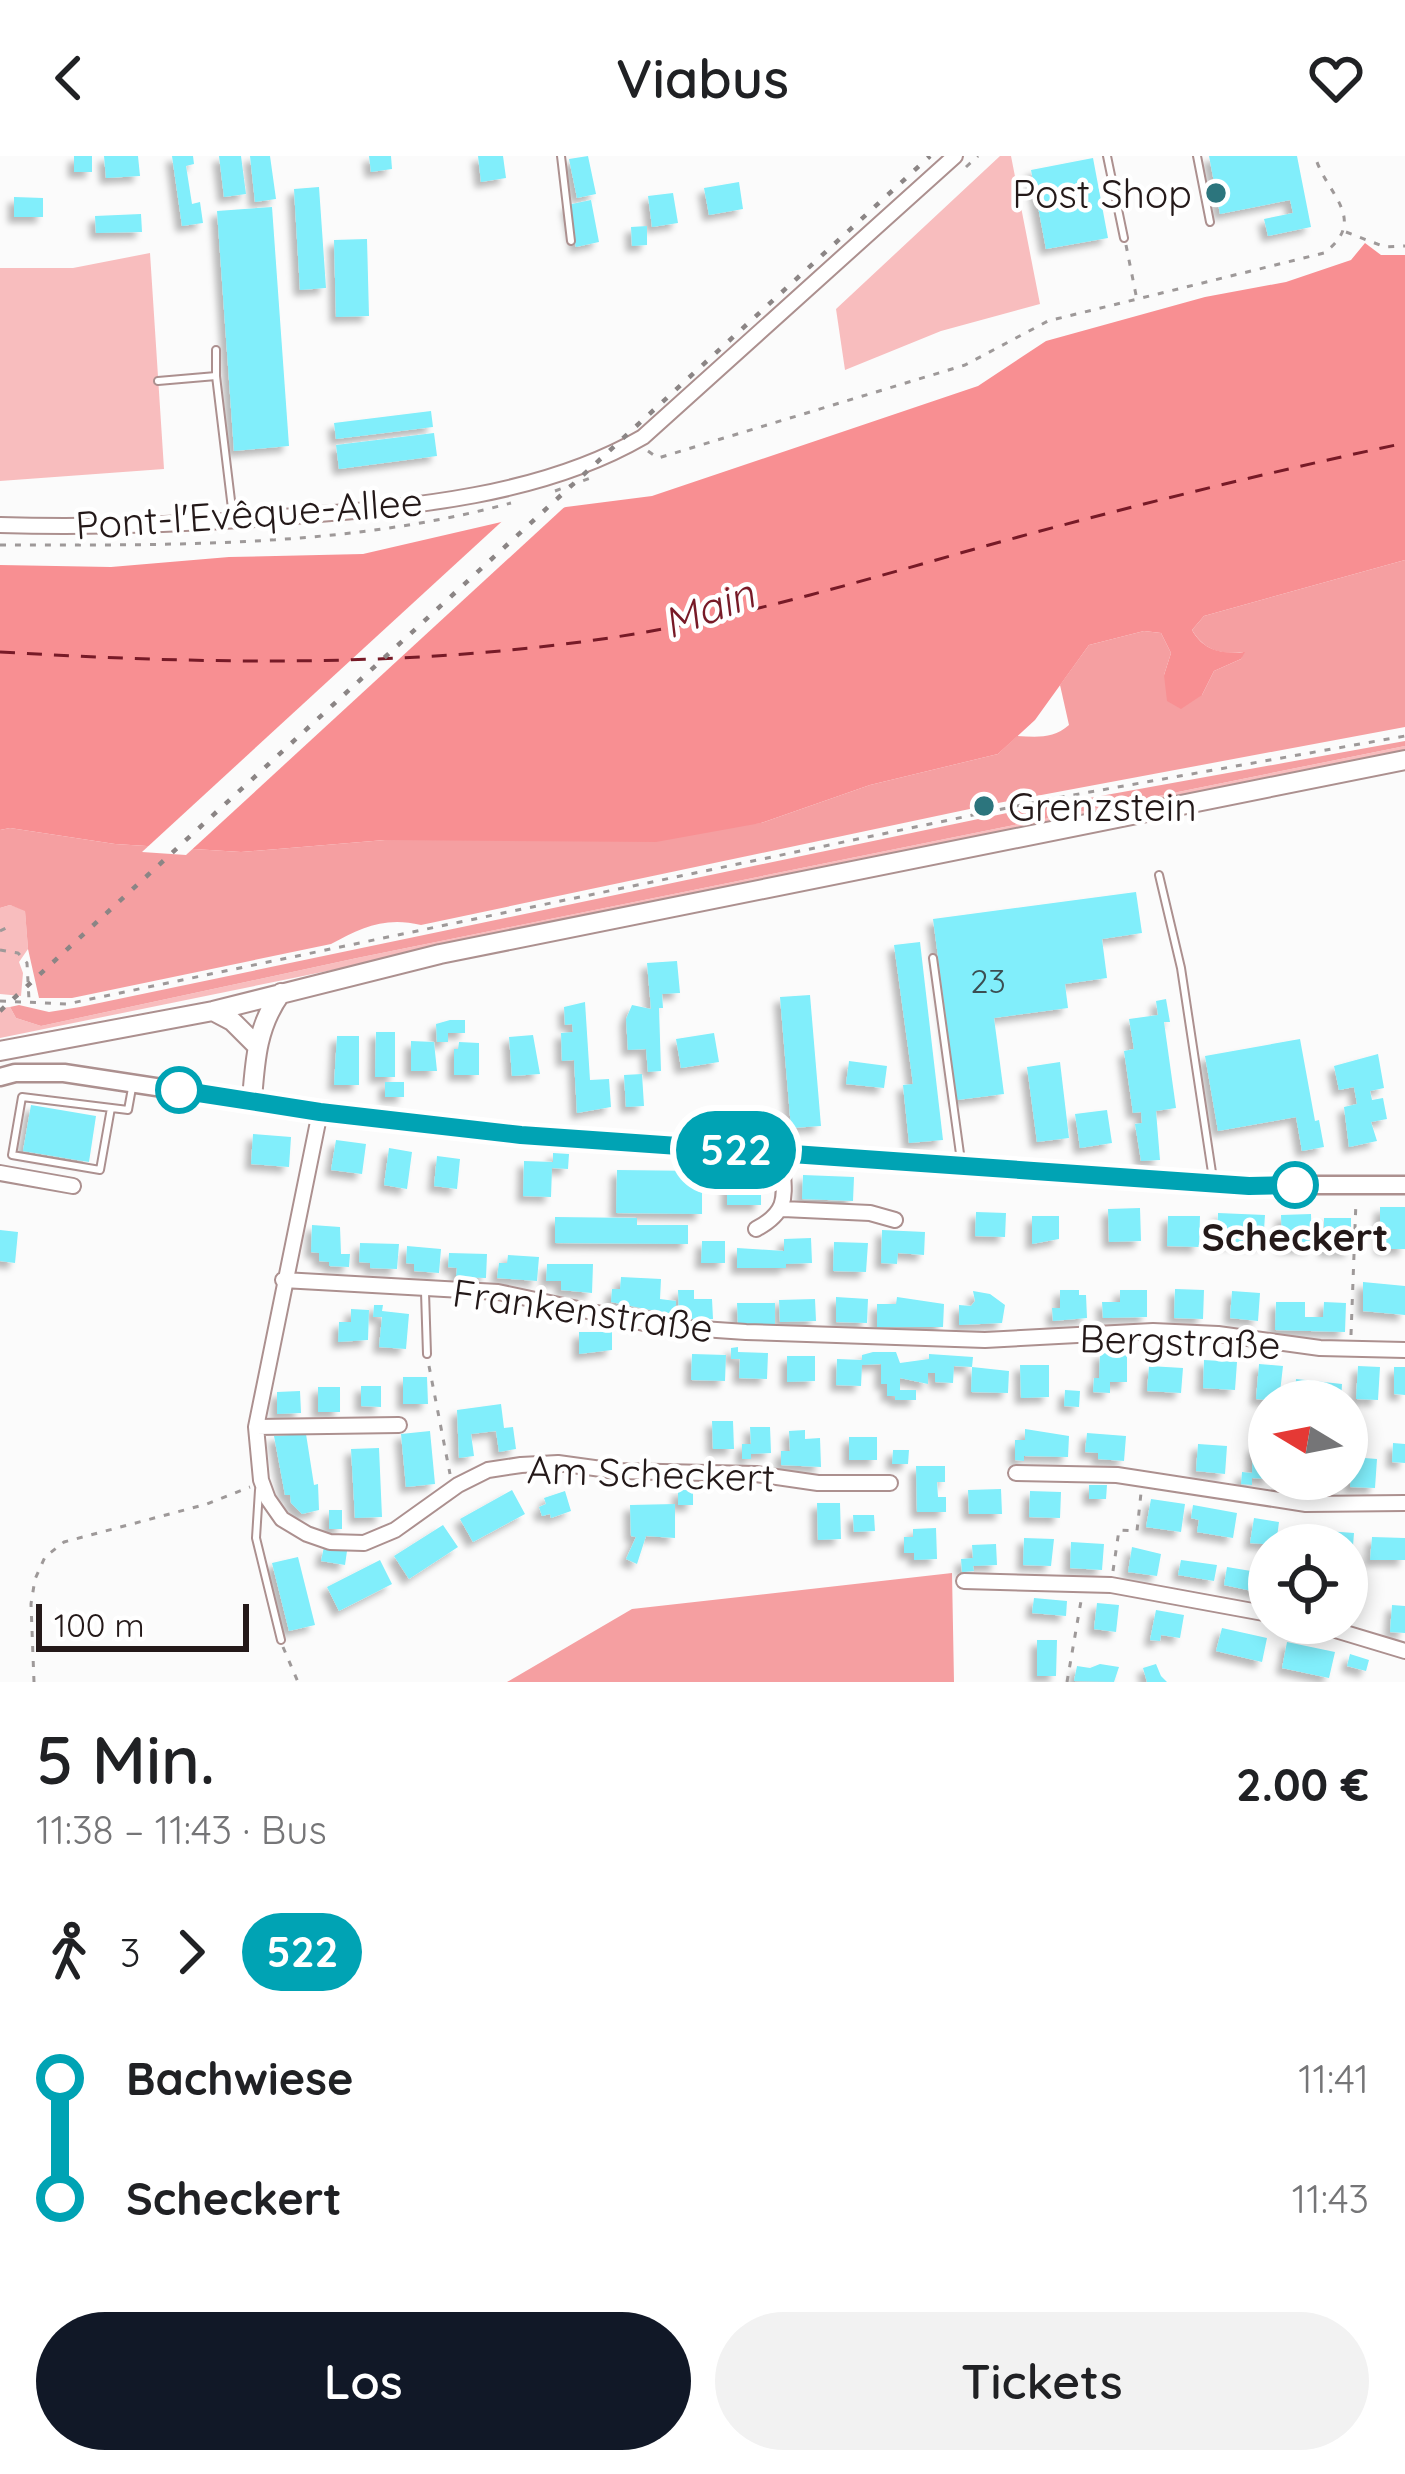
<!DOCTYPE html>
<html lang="de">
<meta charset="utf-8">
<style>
body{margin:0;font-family:Quicksand,sans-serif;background:#f2f2f2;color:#202124;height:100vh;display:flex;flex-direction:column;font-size:45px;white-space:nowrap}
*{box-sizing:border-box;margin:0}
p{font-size:39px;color:#757577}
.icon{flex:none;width:66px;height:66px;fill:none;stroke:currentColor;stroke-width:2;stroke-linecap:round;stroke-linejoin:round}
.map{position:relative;height:1526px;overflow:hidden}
.drawer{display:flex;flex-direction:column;background:#fff;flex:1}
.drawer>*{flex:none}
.badge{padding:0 24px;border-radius:39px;font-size:42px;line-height:78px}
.needle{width:78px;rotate:280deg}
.controls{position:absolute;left:1248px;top:1224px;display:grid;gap:24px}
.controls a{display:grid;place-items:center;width:120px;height:120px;border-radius:50%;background:#fff;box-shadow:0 6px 18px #0003;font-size:60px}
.scale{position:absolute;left:36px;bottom:30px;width:213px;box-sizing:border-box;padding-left:12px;border:6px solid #241919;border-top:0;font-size:33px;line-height:42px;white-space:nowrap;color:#241919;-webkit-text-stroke:9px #fff;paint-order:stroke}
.map>.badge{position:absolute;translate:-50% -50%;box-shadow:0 0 0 6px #fff}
.legs{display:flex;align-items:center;gap:18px;height:132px;padding:0 36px;font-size:39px}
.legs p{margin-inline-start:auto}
.summary{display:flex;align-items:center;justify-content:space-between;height:204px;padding:0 36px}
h1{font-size:66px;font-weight:600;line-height:90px}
.cta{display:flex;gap:24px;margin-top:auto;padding:24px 36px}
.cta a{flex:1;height:138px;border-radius:72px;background:#111827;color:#fff;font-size:48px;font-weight:600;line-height:138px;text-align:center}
.cta a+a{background:#f2f2f2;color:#202124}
ul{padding:0 36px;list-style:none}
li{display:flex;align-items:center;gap:42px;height:120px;font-size:45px}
li i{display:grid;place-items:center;width:18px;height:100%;margin:0 15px;background:currentColor}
li i::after{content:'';width:30px;height:30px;margin:-15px;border:9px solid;border-radius:50%;background:#fff}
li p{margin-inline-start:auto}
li:first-child i{background:linear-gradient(#0000 50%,currentColor 0)}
li:last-child i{background:linear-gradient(currentColor 50%,#0000 0)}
header{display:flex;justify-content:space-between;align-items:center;height:156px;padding:0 36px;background:#fff;font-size:54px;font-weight:600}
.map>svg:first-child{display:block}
.green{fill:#f8bdbe}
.forest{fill:#f59fa1}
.water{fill:#f88f92}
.pier{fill:#fbfbfb}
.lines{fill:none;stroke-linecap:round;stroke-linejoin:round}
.ferry{stroke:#771a27;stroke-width:3;stroke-dasharray:15 12;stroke-linecap:butt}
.building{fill:#81eefb;filter:url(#shadow)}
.service-casing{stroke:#ac908f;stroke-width:10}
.minor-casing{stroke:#ac908f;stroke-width:18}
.tertiary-casing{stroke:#ac908f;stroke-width:21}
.secondary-casing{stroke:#ac908f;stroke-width:22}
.path{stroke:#9e9999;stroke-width:3;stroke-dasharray:6 9;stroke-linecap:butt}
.service{stroke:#fff;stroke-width:6}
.minor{stroke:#fff;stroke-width:14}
.tertiary{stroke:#fff;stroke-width:16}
.secondary{stroke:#fff;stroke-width:18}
.rail{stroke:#8b8585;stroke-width:4.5;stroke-dasharray:6 12;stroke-linecap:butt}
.line-1-casing{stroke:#fff;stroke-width:27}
.line-1{stroke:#00a3b4;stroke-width:18}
.poi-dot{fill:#2c757d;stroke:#fff;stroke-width:4.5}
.stop-1-dot{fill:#fff;stroke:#00a3b4;stroke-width:6}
.labels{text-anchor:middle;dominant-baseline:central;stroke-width:9;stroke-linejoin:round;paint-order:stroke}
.number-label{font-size:33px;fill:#3b4e52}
.poi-label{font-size:39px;fill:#241919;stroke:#fff;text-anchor:end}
.street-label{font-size:39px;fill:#241919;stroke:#fff}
.stop-label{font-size:39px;font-weight:bold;fill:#241919;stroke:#fff}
.water-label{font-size:42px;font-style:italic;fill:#771a27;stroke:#fff}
</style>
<header><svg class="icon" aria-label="back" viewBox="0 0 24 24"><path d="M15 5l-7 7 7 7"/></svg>Viabus<svg class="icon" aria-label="heart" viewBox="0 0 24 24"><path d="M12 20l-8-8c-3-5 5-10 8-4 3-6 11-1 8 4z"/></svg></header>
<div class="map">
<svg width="1405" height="1526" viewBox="0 0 1405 1526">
<defs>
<filter id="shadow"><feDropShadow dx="-6" dy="6" stdDeviation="3" flood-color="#0004"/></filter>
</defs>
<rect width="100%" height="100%" fill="#fbfbfb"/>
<path class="green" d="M1000,0H1011L1040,148L941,175L845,214L836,153Z
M150,97L164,313L0,325V112H73Z
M1405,590V595L0,882V852L10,851L16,862L41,870L357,802Z
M10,749L25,754L28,793L19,806L23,817L21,840L0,838V752Z"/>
<path class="forest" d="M1405,404V571L998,647L421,769C385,760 360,772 331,788L72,842H39L28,793L25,755L10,749L0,752V674L10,672L115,688L241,696L385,684L761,667L870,629L998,598L1017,580C1037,581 1053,583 1069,569L1060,529L1089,489L1144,475L1161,477L1171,497L1164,519L1202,539L1214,515L1241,503L1243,496C1220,499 1204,494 1192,474L1204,460Z
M1405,585V590L357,802L41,870L16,862L10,851L19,849L49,856L80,851L1007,657Z
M952,1417L954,1526H507L632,1453Z"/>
<path class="water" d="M1365,87L1381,99H1405V404L1204,460L1192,474C1204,495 1221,498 1245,496L1241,503L1214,515L1202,539L1181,553L1167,545L1164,519L1171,497L1161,477L1144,475L1089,489L1035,564L998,598L870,629L761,667L656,686L385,684L241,696L115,688L10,672L0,674V409L111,411L229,401L363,398L566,351L652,340L978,230L1046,185L1205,141L1286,126L1351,104Z"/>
<path class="pier" d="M571,345L186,699L142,696L511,357Z"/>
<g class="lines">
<path class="ferry" d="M0,496C203,508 407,512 609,482C738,463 864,424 989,389C1127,351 1265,317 1405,287"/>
</g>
<path class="building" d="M74,0H92V16H74Z
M104,0H138L140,20L106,22Z
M172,0H193L194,8L186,10L192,48L200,46L203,67L182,70Z
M219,0H241L246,38L224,41Z
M250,0H270L276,43L255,46Z
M369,0H391L392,13L371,16Z
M478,0H503L506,22L481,26Z
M588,0L596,38L577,42L569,3Z
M1209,0H1297L1311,71L1268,80L1264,63L1293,57L1290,44L1220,58Z
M1093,2L1108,82L1046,93L1031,14Z
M739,26L743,53L709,59L704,32Z
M319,31L326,132L300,134L294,33Z
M673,37L678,67L652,71L648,40Z
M14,41L43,42V61H14Z
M591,44L599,86L576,91L567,49Z
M272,51L289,290L234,295L217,55Z
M141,58L142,76L96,77L95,60Z
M647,70V89L632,90L631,71Z
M367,83L369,160L336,161L334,84Z
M431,255L433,271L336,283L334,267Z
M434,277L437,300L339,313L336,289Z
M1136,736L1142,777L1102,783L1107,822L1065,828L1068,852L994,862L1004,938L957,944L933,763Z
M920,786L943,984L909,987L903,929L913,928L894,789Z
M677,805L680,837L662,838L663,852H659L661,915L648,916L646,893L628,894L626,863L632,849L651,853L647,807Z
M810,839L821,970L791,972L780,841Z
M1166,843L1170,866H1164L1176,952L1156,955L1160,1004L1141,1005L1135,968L1142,967L1141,956L1133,957L1124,895L1134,893L1129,863L1158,859L1156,845Z
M585,846L590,924L609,923L611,951L577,957L574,904L562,905L561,877L573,876L572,868L565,869L564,851Z
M450,864H465V877H448V886H437L436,868Z
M376,876H395V921H375Z
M714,877L719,906L681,912L676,883Z
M533,879L540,918L512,920L509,881Z
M337,880H359V929H334Z
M1300,883L1315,965L1319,964L1324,991L1302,995L1296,961L1218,975L1205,900Z
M411,885L434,886L437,915H411Z
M459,886L479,887V919H454V893H458Z
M1378,898L1384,932L1370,935L1372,944L1383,942L1387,963L1371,966L1377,985L1349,991L1344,951L1357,948L1354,931L1339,934L1334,910Z
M849,905L887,910L884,932L846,928Z
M1060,906L1069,982L1037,986L1027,911Z
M642,918L644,950L626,951L624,919Z
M385,926H404V941H385Z
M31,949L96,960L89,1006L23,995Z
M1107,954L1112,987L1080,992L1075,958Z
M253,978L291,981L289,1011L251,1008Z
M336,984L366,988L362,1018L331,1014Z
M389,992L412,996L407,1033L384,1029Z
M553,997L569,998L568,1013L552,1012L551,1041L523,1040L524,1005L553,1006Z
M437,1000L460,1003L457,1033L434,1030Z
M750,1005L773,1007L772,1020L748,1018Z
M617,1014L702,1015V1058L616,1057Z
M803,1019L854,1021L853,1045L802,1043Z
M727,1022L761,1023V1049H727Z
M1380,1051H1405V1093H1380Z
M1140,1052L1141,1085L1109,1086L1108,1053Z
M976,1056L1006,1057L1005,1081L975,1080Z
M1218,1057L1265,1059L1263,1089L1217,1087Z
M1311,1058L1312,1092H1282L1281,1059Z
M1032,1060H1059V1083L1032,1088Z
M1168,1060H1200L1199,1091L1167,1090Z
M555,1061L637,1062V1069H688V1088L555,1087Z
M1324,1062H1351V1095H1324Z
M312,1069L340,1071L341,1098H350L349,1111L329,1110V1106L319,1105V1097L311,1096Z
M0,1074L18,1076L15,1107L0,1105Z
M882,1074L925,1076L924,1099L898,1097L897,1108L881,1107Z
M811,1082L812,1107L786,1108V1112H737V1092L784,1095V1083Z
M702,1085H725V1107H701Z
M834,1086L868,1087L866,1116L833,1115Z
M360,1087L399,1088L397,1113L370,1112V1107L359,1106Z
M407,1090L441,1093L439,1117L414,1115V1108L406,1107Z
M449,1097L487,1098L486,1122L456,1121L457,1112L448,1111Z
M508,1099L539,1101L537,1125L497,1122L499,1107H507Z
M547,1108H593L592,1137L561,1134V1125H546Z
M621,1121L661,1123L660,1143L676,1145V1159L611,1146L612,1133H620Z
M1363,1126L1405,1130V1159L1363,1155Z
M1175,1133L1204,1134L1203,1163L1174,1162Z
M678,1134H694V1143H712L713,1163L683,1164L679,1160Z
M1060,1134H1079V1139H1086L1087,1162L1053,1165L1052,1152H1060Z
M1120,1134H1147V1161L1103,1162L1102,1146H1120Z
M973,1135L990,1138L1005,1149L1002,1167L959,1169V1149L971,1150L975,1145Z
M1232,1135L1260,1137L1258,1165L1230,1162Z
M836,1141L868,1143L867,1167L836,1166Z
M897,1141L944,1148L943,1171H877V1148H896Z
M815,1143L816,1165L780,1166L779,1144Z
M1276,1146H1305V1161H1323L1324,1146L1346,1147L1345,1176L1275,1174Z
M737,1147H775V1170H738Z
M374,1149H383L382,1155L409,1158L406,1193L379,1191L382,1161H373Z
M351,1153L369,1154L368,1184L338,1186L339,1166H351Z
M579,1176H612V1194L579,1198Z
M738,1191V1196L768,1197L767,1223L739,1222L740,1203H731V1192Z
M873,1196H896L900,1207L929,1203V1198L973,1201L972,1211L1009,1215L1008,1237L971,1236L972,1211L954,1210L953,1227L935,1226V1217H928V1228L900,1222V1234H916V1244H895V1240H887V1228H881V1208L862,1209L861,1230L836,1229L837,1203L862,1204V1199Z
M1100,1197L1127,1198V1226H1110V1237L1093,1236L1094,1222H1099Z
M692,1198L726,1199L725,1225L691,1224Z
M787,1200H815V1225L787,1226Z
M1204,1204L1237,1206L1235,1234L1203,1232Z
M1259,1208L1283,1210L1279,1245L1256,1243Z
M1020,1209H1049V1241L1021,1242Z
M1149,1210L1183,1212L1181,1237L1147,1235Z
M1358,1210L1380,1211L1378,1244L1356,1243Z
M1394,1211H1405V1239L1394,1238Z
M403,1221H427L428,1248H403Z
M1296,1223L1342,1228L1341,1245H1294Z
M361,1230H381V1251L361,1250Z
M318,1231H340V1256H318Z
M1065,1234L1080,1235L1079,1251L1064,1250Z
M300,1235L301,1257L277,1258V1236Z
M501,1248L504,1272L513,1271L516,1293L499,1296L496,1275L471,1278L474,1300L459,1302L457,1254Z
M712,1265H733L734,1293H713Z
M750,1271H770L771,1297L751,1298V1303H742V1288H751Z
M1025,1273L1069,1280L1068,1301L1024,1300V1305L1015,1304V1284H1025Z
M805,1274V1283L820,1282L821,1311L781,1309V1295H790L789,1275Z
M430,1275L435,1328L406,1331L401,1278Z
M1087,1277L1126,1280L1124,1305L1098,1303V1297L1085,1296Z
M306,1278L314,1329L318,1328L319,1354L302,1358L291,1347L290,1339H285L274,1280Z
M849,1281H877V1304H849Z
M1393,1287L1405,1288V1307L1392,1306Z
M1198,1288L1227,1290L1225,1318L1196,1315Z
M1253,1290L1269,1291V1323L1252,1322V1329L1241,1328L1242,1316L1252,1317Z
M379,1292L382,1361L355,1362L351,1293Z
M893,1294H909L908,1308H892Z
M1352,1301L1377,1303L1375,1332L1350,1331Z
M916,1310H945V1326H937L938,1341H946V1356H917Z
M1304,1323H1344L1343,1330L1304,1328Z
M1089,1329H1107L1106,1343H1089Z
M1001,1333L1002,1358H969L968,1334Z
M512,1334L525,1358L473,1386L460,1363Z
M678,1334H693V1349H678Z
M565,1335L571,1355L551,1362L550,1358L542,1360L539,1351L546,1348L544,1342Z
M1030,1335L1061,1336L1060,1362L1029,1361Z
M1151,1343L1185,1348L1181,1376L1146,1371Z
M817,1347H840L841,1383L818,1384Z
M675,1348V1382L646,1380L637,1408L626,1403L636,1381L631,1380L630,1349Z
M1193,1349L1237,1357L1233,1382L1197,1376L1199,1364L1191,1362Z
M329,1354H342V1373H329Z
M853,1359H874L875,1375L854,1376Z
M1254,1362L1279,1366L1276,1389L1250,1387Z
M443,1369L458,1391L409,1423L394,1400Z
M936,1372L937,1403L914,1404V1397H904V1381H913V1373Z
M1327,1375L1354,1377L1352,1403L1347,1402V1389H1299L1300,1376L1326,1378Z
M1372,1381L1405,1382V1404H1370Z
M1024,1382L1054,1383L1051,1410L1023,1409Z
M1071,1386L1104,1388L1102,1414L1070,1412Z
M996,1388L997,1409L973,1410L974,1415L962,1416L961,1403L973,1402L972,1389Z
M324,1391L347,1395L345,1409L321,1405Z
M1132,1391L1161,1398L1157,1420L1128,1416Z
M298,1401L315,1469L289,1475L272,1407Z
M380,1404L392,1428L339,1455L327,1431Z
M1181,1404L1217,1409L1214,1425L1178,1419Z
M1227,1411L1269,1418L1266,1438L1224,1429Z
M1034,1442L1067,1445L1066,1460L1032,1457Z
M1097,1447L1119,1449L1116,1476L1094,1473Z
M1392,1449L1405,1450V1477L1390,1476Z
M1156,1454L1184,1459L1180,1482L1161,1479L1160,1485L1150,1484Z
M1222,1472L1267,1482L1262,1506L1216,1495Z
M1037,1484H1057L1056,1520H1037Z
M1287,1486L1335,1496L1329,1522L1282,1512Z
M1350,1498L1369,1504L1366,1515L1347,1510Z
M1100,1508L1119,1511L1114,1526L1074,1525L1077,1510L1090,1512Z
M1156,1508L1161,1520L1167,1526H1147L1143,1512Z"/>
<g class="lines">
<g class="service-casing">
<path id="service" d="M561,0L571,85
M1107,0L1124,82
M1197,0L1210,66
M216,194V220L233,361
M158,225L216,220
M1159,719L1181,812L1213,1023
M933,802L961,1005
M111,952L100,1014L12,999L22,941L128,954L132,932
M425,1136L427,1198
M259,1334L256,1382L281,1484"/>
</g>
<g class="minor-casing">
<path id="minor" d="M0,369C99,372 196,368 295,360C411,351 541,340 643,281L955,0
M320,956L256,1271L261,1324L268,1343L282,1363L307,1378L330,1386L364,1387L395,1374L458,1329L488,1314L521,1309L558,1307L616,1315L756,1318L818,1327H890
M0,1017L73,1030
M783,1053L870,1057L895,1064
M756,1073C794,1053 782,1035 782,996
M283,1124L498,1136L658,1170L746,1176L985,1184L1153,1175L1218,1178L1320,1192L1405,1194
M256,1271L399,1269
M1016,1317L1117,1319L1306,1348L1405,1347
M964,1425L1111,1429L1269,1458
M1312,1467L1405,1495"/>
</g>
<g class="tertiary-casing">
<path id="tertiary" d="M0,921L15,917H64L320,956L641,989L1249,1029H1405"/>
</g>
<g class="secondary-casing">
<path id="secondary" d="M213,855L232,865L256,889
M0,895L213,855L440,798L1405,604
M252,944C255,904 257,870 281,837"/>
</g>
<path class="path" d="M966,11L978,0
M1346,76L1385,91L1405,90
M1126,89L1136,139
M648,295L658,302L965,209L1048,165L1324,97C1370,63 1325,37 1315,0
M555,335L596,320
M0,389C171,389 345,392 511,347
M0,775L6,772
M0,794L18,797L27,807L29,844
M0,845L67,848L1045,644L1405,580
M1351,1179L1356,1045
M429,1210L450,1318
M1113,1415L1119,1374L1137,1375L1141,1337
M283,1491L298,1526
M34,1526L31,1448L35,1423L45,1401L64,1386L207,1348L250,1331
M1067,1526L1081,1445"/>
<use href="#service" class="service"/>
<use href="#minor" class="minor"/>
<use href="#tertiary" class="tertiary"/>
<use href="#secondary" class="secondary"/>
<path class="rail" d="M0,855L930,0"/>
</g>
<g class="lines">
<g class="line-1-casing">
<path id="line-1" d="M179,934L320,956L521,979L1249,1030L1295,1029"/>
</g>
<use href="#line-1" class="line-1"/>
</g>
<g class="poi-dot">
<circle cx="1216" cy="37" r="12"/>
<circle cx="984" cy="650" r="12"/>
</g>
<g class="stop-1-dot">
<circle cx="179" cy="934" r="21"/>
<circle cx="1295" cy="1029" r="21"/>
</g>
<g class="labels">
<g class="number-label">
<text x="988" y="824">23</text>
</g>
<g class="poi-label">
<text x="1192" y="37">Post Shop</text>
<text x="1008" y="650" text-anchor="start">Grenzstein</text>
</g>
<g class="street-label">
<text transform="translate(249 357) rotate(-4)">Pont-l'Evêque-Allee</text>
<text transform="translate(583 1154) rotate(8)">Frankenstraße</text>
<text transform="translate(1180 1185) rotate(2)">Bergstraße</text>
<text transform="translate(651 1317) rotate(2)">Am Scheckert</text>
</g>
<g class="stop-label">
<text x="1295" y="1080">Scheckert</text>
</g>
<g class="water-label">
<text transform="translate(708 452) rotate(-21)">Main</text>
</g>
</g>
</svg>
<div class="controls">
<a><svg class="needle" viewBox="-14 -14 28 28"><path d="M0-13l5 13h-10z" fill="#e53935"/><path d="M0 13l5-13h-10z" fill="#757577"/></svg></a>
<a><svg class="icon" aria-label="locate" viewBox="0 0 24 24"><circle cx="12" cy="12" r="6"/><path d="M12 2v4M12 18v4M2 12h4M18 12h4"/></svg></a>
</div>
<div class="scale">100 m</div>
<b class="badge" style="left:736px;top:994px;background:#00a3b4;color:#fff">522</b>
</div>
<section class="drawer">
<div class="summary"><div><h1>5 Min.</h1><p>11:38 – 11:43 · Bus</p></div><b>2.00 €</b></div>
<div class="legs"><svg class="icon" aria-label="walk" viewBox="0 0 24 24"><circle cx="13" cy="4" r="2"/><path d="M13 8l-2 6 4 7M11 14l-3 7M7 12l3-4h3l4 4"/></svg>3<svg class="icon" aria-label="forward" viewBox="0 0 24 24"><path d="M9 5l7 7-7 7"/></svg><b class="badge" style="background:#00a3b4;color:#fff">522</b></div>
<ul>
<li><i style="color:#00a3b4"></i><b>Bachwiese</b><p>11:41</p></li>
<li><i style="color:#00a3b4"></i><b>Scheckert</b><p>11:43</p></li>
</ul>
<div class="cta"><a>Los</a><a>Tickets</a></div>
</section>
